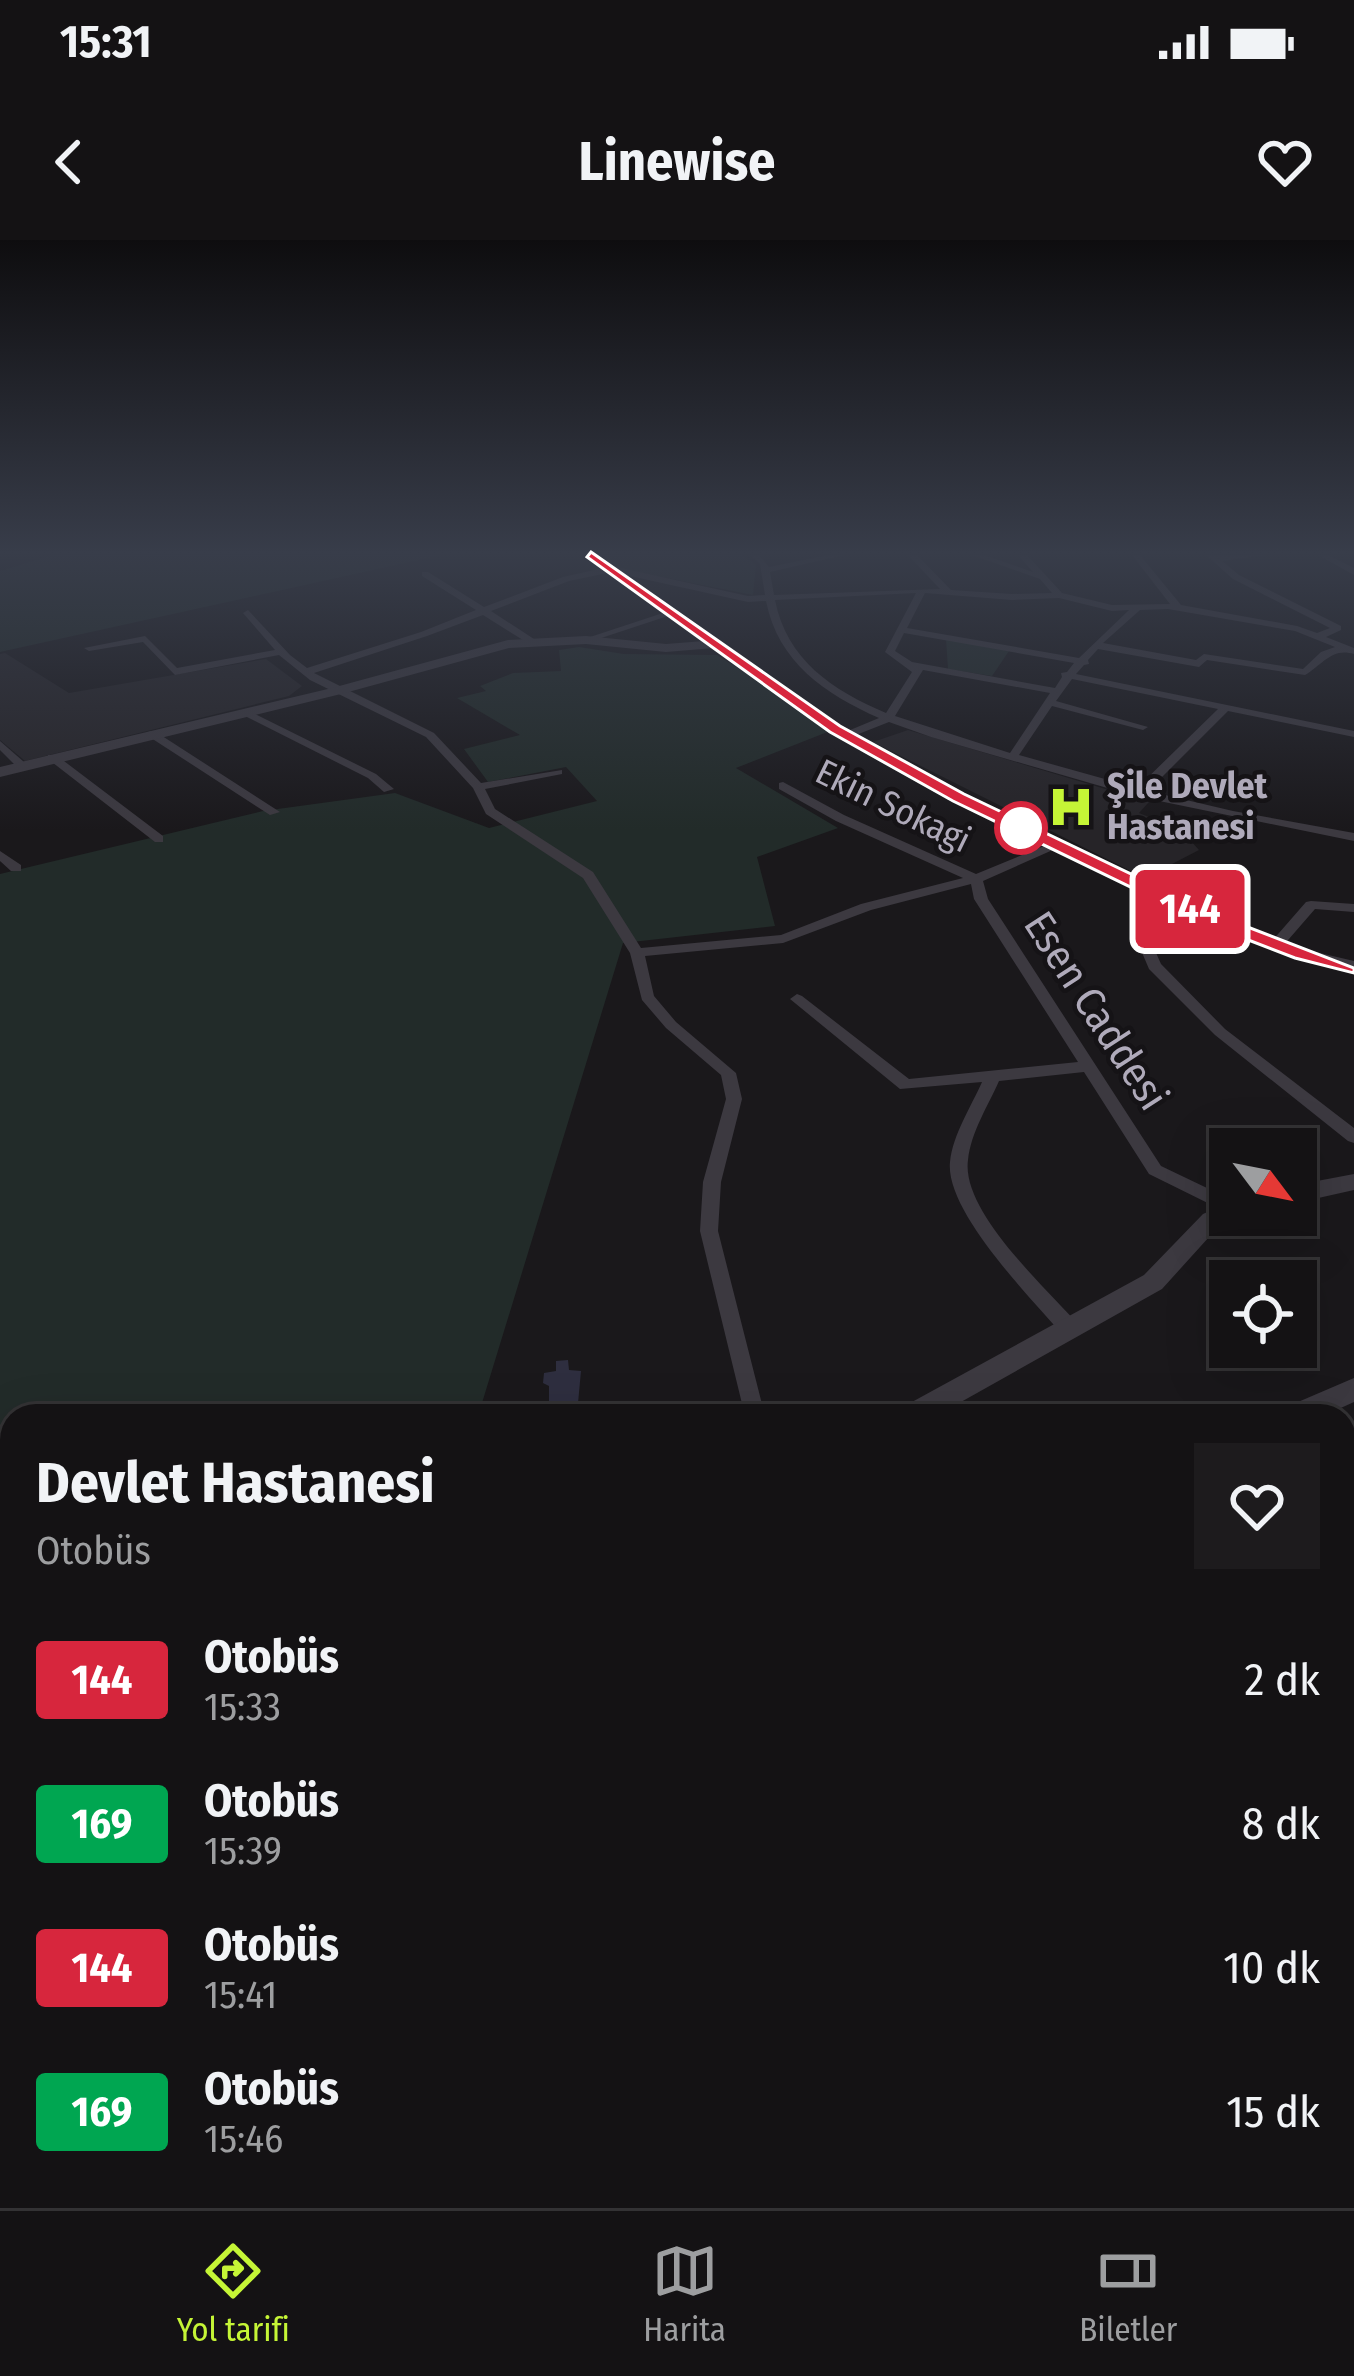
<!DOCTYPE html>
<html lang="tr">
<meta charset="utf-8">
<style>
body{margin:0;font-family:"Fira Sans Condensed",sans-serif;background:#1d1b1d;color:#f1f3f6;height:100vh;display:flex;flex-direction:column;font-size:45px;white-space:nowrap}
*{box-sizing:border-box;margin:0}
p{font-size:39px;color:#9d9ea0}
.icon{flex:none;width:66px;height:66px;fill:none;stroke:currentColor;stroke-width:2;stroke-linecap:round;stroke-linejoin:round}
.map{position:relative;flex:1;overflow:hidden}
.details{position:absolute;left:0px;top:1164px;width:1356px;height:804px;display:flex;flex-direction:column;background:#141214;border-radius:36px 36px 0 0;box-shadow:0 12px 48px #0002,0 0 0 3px #333234}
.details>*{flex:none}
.badge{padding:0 24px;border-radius:9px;font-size:42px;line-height:78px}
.needle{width:78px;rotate:122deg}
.controls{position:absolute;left:1209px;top:888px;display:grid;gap:24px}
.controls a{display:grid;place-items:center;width:108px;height:108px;border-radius:0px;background:#141214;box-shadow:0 12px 48px #0002,0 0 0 3px #333234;font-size:60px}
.map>.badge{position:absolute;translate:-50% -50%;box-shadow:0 0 0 6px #fff}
.round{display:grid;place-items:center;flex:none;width:126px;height:126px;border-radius:0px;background:#1d1b1d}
.summary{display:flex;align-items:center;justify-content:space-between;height:204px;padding:0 36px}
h1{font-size:57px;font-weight:700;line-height:90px}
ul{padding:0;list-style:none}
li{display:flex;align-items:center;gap:36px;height:144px;padding:0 36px}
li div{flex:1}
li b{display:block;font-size:45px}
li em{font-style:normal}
li .badge{min-width:132px;font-weight:700;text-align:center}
.status{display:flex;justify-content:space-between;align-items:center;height:84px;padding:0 60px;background:#141214;direction:ltr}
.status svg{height:33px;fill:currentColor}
header{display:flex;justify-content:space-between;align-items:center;height:156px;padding:0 36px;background:#141214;font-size:54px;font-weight:700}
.tab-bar{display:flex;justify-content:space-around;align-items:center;height:168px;border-top:3px solid #333234;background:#141214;font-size:33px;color:#9d9ea0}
.tab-bar a{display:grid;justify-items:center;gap:6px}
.tab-bar .active{color:#c5f536}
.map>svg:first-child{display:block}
.built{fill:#262428}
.green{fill:#222b29}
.water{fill:#2e2e3f}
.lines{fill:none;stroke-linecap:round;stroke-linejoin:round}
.minor{fill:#3c3940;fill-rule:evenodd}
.tertiary{fill:#3c3940;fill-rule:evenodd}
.line{fill:#d7263d;stroke:#fff;stroke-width:3}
.stop-dot{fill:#fff;stroke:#d7263d;stroke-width:6}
.labels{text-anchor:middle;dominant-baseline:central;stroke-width:9;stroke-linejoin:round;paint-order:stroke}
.far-poi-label{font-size:36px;font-weight:bold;fill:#afaaba;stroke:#151316;text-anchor:start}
.far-street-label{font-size:36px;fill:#afaaba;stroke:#151316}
.street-label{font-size:42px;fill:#afaaba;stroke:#151316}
</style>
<div class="status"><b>15:31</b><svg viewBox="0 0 49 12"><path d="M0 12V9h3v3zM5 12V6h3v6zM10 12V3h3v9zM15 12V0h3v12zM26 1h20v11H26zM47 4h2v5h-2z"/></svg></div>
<header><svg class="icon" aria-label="back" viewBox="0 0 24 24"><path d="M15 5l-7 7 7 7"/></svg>Linewise<svg class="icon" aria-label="heart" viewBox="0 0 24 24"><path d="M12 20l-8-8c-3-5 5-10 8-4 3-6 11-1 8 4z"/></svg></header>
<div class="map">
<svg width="1354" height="1968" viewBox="0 0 1354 1968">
<rect width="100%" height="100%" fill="#1a181b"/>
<path class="built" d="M5,413L69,453L266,419L302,446L289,456L25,521L0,500V414Z
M908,490L1149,562L1139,573L1181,590L1199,610L1145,638L873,502Z"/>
<path class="green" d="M53,315H441L0,412V331Z
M594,315H742L756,325L753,355L611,327Z
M946,399L1009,411L992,436L948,429Z
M579,407L624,414L717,415L835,489L736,528L838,588L757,617L775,686L623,703L478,1176H12V1956H295L292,1968H0V634L263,571L395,553L489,588L597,561L566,527L488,542L464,509L520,495L457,458L486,451L480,446L513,433L561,431L559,410Z
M1354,1184V1388L1344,1393V1194Z
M1344,1935L1354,1937V1968H1074L1070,1956H1344Z"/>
<path class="water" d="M568,1120L569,1130L581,1131L577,1174L549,1175V1146L543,1143L544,1133L556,1131V1121Z"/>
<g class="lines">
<path class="minor" d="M750,315H759L769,327L828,315H844L770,332L774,355L940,349L908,315H917L951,350L1012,354L1052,353L1040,339L972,315H984L1033,332L1018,315H1027L1062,353L1112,365L1170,364L1132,315H1140L1181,365L1297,386L1317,393L1330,388L1233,339L1206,315H1265L1222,321L1239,335L1341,386V390L1326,397L1354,408V414C1332,407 1322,425 1305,435L1207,420L1199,427L1098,409L1088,420L1089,424L1084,425L1076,434L1354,491V497L1228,471L1148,551L1233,571L1354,593V601L1135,556L931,497L889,482L851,497H843V493L879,478C825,454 778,422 766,361L748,362L612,332L569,341L491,371L537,401V405H531L483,375L427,396L314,433L434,493L481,543L562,530V534L485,549L495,569L593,632L641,708L781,695L861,664L963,638L836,581L779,549V543L783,542L844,575L976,634L1054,602L1064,605L983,641L988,659L1161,926L1230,959V974L1149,934L1084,832L999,841C988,866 971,892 968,920C961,971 1044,1046 1076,1082L1079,1088L1076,1094L1069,1096L1062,1094C1030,1057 945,971 950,922C953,894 971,867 982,842L900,849L790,759L797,754L802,756L909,839L1078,822L974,659L971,644L871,670L783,703L645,716L654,756L676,782L736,833L742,859L721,942L718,991L765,1176H745L700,991L703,942L726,859L721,835L666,788L642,760L630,713L583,638L486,574L473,548L426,497L310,440L279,415L175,435L143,402L89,411L84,408L145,396L177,428L275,410L243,373L248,370L290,415L307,428L421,392L476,370L422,336V332H428L484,367L563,337L612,326L748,356L765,355L760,324ZM916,353L885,412L912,432L886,473C832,450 787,420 775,360ZM925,353L1012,360L1059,358L1112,371L1129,370L1079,418L907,388ZM1168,369L1295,391L1335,407L1321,412L1303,429L1204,414L1196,420L1103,403L1140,370ZM904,393L1074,423L1067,432L1061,433L1062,437L1055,448L912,422L895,411ZM923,430L1050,453L1010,513L895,476ZM1072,439L1218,469L1137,548L1019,515L1052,466L1143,490L1148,487L1056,461Z
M1318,315H1328L1354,328V335Z
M672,370L680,372L589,402L581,400Z
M247,470L376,534L394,549L384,552L368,538L243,475L242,473Z
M152,491L156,492L280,572L270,575L148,496V492Z
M0,501L24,522V526H16L0,510Z
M48,515H56L163,596V602H155L48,519Z
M0,611L21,625V631H11L0,621Z
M1178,659L1183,660V666L1149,697L1161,724L1225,789L1354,888V903L1348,901L1215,795L1149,729L1135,696Z
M1311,661L1354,664V672L1315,669L1282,707H1272V701L1306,662Z
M1354,1405V1431L1344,1435V1409Z
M1344,1678L1354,1682V1759L1344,1755Z
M1344,1888L1354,1889V1919L1344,1918Z"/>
<path class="tertiary" d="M585,315H598L840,486L964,555L1219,676L1307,710L1354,721V733L1294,718L1207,684L952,561L830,492L714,408L666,412L586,404L509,408L341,454L0,537V527L332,448L508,400L586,396L666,404L704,401Z
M1354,934V950L1296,963V945Z
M1230,962V975L1238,977L1219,986L1162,1049L936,1176H897L901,1168L1144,1035L1203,974Z
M1354,1138V1162L1323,1176H1280L1284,1168Z
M145,1956H189L184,1968H140Z
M1036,1956H1078L1080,1968H1038Z"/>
</g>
<linearGradient id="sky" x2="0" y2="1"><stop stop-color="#0e0d0f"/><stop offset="0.53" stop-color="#383d4a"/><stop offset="1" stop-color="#383d4a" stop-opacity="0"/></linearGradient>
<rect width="1354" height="590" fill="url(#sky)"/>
<path class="line" d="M591,312L840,486L964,554L1219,676L1354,728V733L1295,718L1207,684L953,561L830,492L587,317Z"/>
<defs>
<g id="hospital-bare" transform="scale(3.6)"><path d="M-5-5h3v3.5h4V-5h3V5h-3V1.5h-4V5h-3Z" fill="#c5f536" stroke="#151316" stroke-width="2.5" paint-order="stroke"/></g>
</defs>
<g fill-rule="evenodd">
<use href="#hospital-bare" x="1071" y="567"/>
</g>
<circle class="stop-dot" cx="1021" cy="588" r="24"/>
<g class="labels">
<g class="far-poi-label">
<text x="1107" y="546">Şile Devlet<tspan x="1107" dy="41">Hastanesi</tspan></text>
</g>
<g class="far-street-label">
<text transform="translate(893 566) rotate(26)">Ekin Sokagi</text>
</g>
<g class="street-label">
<text transform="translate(1096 771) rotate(57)">Esen Caddesi</text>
</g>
</g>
</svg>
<div class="controls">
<a><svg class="needle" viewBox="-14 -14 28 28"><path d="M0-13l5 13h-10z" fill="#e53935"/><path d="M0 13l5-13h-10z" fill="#9d9ea0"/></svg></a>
<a><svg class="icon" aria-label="locate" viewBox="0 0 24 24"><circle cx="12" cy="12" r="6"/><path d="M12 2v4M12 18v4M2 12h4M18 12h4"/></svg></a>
</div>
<b class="badge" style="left:1190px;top:669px;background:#d7263d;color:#fff">144</b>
<section class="details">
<div class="summary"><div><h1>Devlet Hastanesi</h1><p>Otobüs</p></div><a class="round"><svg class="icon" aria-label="heart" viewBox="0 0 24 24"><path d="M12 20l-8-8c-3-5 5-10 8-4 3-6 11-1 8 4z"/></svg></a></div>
<ul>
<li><span class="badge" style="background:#d7263d;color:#fff">144</span><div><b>Otobüs</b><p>15:33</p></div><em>2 dk</em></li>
<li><span class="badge" style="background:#00a651;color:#fff">169</span><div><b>Otobüs</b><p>15:39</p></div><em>8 dk</em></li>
<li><span class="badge" style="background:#d7263d;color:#fff">144</span><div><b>Otobüs</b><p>15:41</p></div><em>10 dk</em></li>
<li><span class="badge" style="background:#00a651;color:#fff">169</span><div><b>Otobüs</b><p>15:46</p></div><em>15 dk</em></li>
</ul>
</section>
</div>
<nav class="tab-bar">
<a class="active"><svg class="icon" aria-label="directions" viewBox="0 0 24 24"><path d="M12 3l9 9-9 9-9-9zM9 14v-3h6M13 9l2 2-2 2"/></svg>Yol tarifi</a>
<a><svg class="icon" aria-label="map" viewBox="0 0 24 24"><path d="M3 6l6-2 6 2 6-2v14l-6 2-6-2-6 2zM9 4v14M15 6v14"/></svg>Harita</a>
<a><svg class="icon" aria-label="tickets" viewBox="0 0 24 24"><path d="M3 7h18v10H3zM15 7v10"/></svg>Biletler</a>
</nav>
